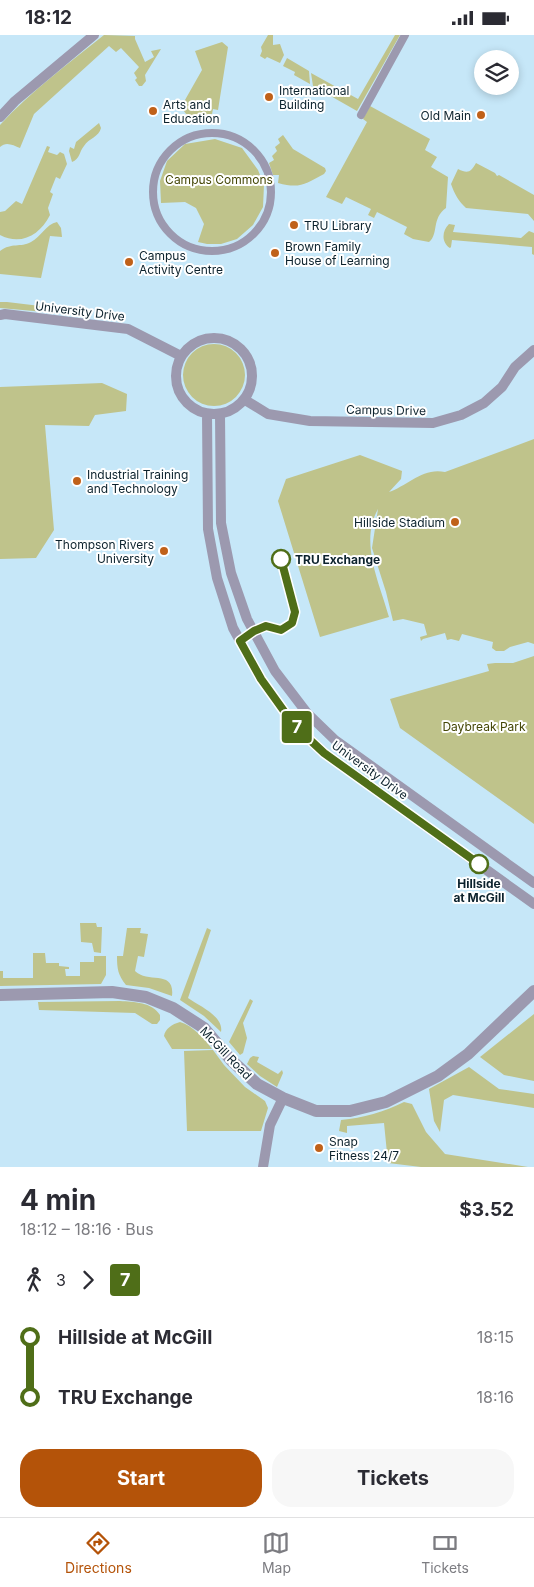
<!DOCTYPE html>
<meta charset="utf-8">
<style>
body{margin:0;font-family:Inter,sans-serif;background:#f7f7f7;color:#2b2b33;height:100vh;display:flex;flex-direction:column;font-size:19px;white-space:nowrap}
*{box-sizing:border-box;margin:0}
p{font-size:16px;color:#7c7c81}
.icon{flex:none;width:28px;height:28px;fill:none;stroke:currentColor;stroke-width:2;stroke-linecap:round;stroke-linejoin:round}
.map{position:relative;height:1132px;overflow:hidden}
.details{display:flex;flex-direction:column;background:#fff;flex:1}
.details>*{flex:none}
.badge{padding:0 10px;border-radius:4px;font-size:18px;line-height:32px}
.controls{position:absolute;left:474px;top:15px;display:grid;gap:10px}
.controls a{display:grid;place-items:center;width:45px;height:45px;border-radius:50%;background:#fff;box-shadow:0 2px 8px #0003;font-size:25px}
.map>.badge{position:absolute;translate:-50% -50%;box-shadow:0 0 0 2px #fff}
.legs{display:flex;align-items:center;gap:8px;height:55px;padding:0 20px;font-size:16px}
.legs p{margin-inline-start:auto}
.overview{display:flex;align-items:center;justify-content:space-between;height:85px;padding:0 20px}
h1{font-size:28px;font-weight:700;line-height:38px}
.cta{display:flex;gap:10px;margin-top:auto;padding:10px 20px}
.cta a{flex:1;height:58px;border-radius:20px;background:#b45309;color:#fff;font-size:20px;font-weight:700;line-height:58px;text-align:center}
.cta a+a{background:#f7f7f7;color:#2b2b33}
ul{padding:0 20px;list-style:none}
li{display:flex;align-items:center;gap:18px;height:60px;font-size:19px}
li i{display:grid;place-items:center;width:8px;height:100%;margin:0 6px;background:currentColor}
li i::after{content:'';width:12px;height:12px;margin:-6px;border:4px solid;border-radius:50%;background:#fff}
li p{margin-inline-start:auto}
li:first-child i{background:linear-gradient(#0000 50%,currentColor 0)}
li:last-child i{background:linear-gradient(currentColor 50%,#0000 0)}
.status{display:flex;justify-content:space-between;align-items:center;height:35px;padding:0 25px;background:#fff;direction:ltr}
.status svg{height:14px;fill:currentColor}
.dock{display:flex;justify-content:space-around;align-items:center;height:70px;border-top:1px solid #e1e1e2;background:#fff;font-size:14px;color:#7c7c81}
.dock a{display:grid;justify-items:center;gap:2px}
.dock .selected{color:#b45309}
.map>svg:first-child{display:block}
.green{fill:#bfc38b}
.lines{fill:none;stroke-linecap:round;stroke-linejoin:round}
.pedestrian{stroke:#9c99af;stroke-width:8}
.minor{stroke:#9c99af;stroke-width:10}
.tertiary{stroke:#9c99af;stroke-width:12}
.line-1-casing{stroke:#fff;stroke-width:11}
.line-1{stroke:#4f6e18;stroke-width:8}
.poi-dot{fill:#c06119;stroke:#fff;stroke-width:2}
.stop-1-dot{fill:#fff;stroke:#4f6e18;stroke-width:2.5}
.labels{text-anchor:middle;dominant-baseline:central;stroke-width:4;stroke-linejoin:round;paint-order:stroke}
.poi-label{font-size:12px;fill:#0c222d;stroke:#fff;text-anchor:start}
.park-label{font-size:12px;fill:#454707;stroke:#fff}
.street-label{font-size:12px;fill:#0c222d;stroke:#fff}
.stop-label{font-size:12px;font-weight:bold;fill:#0c222d;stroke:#fff;text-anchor:start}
</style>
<div class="status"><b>18:12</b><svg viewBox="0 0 49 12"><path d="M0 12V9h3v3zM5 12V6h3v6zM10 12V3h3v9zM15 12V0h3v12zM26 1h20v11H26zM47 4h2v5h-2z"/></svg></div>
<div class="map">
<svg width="534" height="1132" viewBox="0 0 534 1132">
<rect width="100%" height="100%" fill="#c6e7f8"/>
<path class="green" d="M104,0L135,1V4L145,27L154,22L151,16L161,14L145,40L146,46L142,51H139L135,45L137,43L134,38L139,32L121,13L116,17L109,11L34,79L20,113C13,110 6,106 0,112V90C31,56 68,29 104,0Z
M268,0H273V10L280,9L284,20L280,28L267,22L265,24L260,21L262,16L261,12Z
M395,0H400L357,76L313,51L311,38L358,64Z
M222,7L228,12L218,75L213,74L212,79H209L208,84L204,85L203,90L192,87L181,72L202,35L195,16Z
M287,23L309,36L310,49L294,40L295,37L283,31Z
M370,71L430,104L425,115L437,122L431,132L448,142L446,173C431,184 439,199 429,207L413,204L404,199L407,192L377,177L374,183L368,180L371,174L346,162L342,169L326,162L367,87L363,84Z
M99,88L101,93C99,102 89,103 84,111C79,117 80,124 72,127L69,116L70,112L74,114L76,107Z
M283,100L293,114L325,133L326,136L324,139C305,149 300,154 278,148L279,140H273L269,128L274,125L272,121L277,116L275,112L280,108L278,104Z
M215,104L242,113L258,135L264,150L263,172L253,190L237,204L221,209H207L198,207L204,189L196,173L185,167L161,168L160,146L167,126L185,109Z
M47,111L50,112L48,117L57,120L60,117L64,119L67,129L60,144L56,142L50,157L53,159L48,173L50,180C40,200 21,211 0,200V177L5,176L16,166L22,169Z
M476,128L495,138L497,141L499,140L534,160V186L528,179L466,173C459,167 454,158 451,149L458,134C468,139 471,137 476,128Z
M57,187L61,193L62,202L50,201L41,243L0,239V216C12,207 20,213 31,207C41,202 46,189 57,187Z
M449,189L455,190L453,197L521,203L529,196L534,198V220L532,219V212L452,205L451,212L450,213C441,207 442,196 449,189Z
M0,267H7L57,273L56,278L0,273Z
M183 340a31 31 0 1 1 62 0a31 31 0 1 1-62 0Z
M102,348L127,359L126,376L95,380L89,391L45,390L54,495L36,523L0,524V352Z
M534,404V609L528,607L510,612L504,616H496L492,613L493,607L462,599L459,606L451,604L447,605L445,598L423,604L421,606L420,602L427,600L424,589L403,584L393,586L386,557L372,513L378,474C359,507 380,549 389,582L320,602L278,466L286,444L360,420L402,436L401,444L389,457C407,451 423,432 445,437Z
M534,621V789L400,693L390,664L489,636L487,629L495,628H513Z
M80,888H96L97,892H102L101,918L94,917L92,908L81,907Z
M127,893H141L140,898L148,899L144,922L138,921L135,936C148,949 175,934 172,961L149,953L126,950C118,940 117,934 117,921H123Z
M207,893L211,895L188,963C199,971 224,981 221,997L204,981L180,965Z
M33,918H45L46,928H59V931L69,932V934H65L66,941H80V927H94V921H106V940L101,949L0,951V936H3V943H33Z
M250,964L253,966L243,988L247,1003L243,1018L240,1020L229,1007Z
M120,966C134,967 152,967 160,980V985L157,989H152L135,978L39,975L38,967Z
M534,979V1046L504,1040L480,1022Z
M180,987C193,991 204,1003 212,1014H172L164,1001C165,994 172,989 180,987Z
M213,1015L224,1030L245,1052L265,1066L268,1073L261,1096H187L184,1016Z
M253,1021L259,1022L257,1027L278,1039L282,1035L283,1038L277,1052L260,1041L247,1029L250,1023Z
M469,1032L499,1054L534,1059V1073L453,1060L444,1065L440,1097L434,1086L429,1054Z
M404,1067L412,1069L426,1097L445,1119L528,1132H421L388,1128L384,1088L347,1091V1098L339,1096L341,1085C363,1083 384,1077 404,1067Z"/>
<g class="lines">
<path class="pedestrian" d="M361,80L405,0
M153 157a59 59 0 1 1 118 0a59 59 0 1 1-118 0Z"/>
<path class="minor" d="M0,82L15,66L94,0
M0,280L5,279L128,294L181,321
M176 341a38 38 0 1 1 76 0a38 38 0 1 1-76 0Z
M245,365L268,379L310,386L433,388L461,380L484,368L502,352L515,332L534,315
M207,379L208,494L217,543L233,593L261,644L294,690L324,718L534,869
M220,379L221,488L231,538L247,584L275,636L307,678L335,705L534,848
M263,1132L270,1090L283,1063"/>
<path class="tertiary" d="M0,960L112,957L146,962L173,973L204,993L231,1025L257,1049L283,1063L316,1076H350L386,1067L438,1041L468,1019L534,956"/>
</g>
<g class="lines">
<g class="line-1-casing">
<path id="line-1" d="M281,524L295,577L292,588L281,595L266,591L254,596L240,606L261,644L294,690L324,718L479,829"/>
</g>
<use href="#line-1" class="line-1"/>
</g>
<g class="poi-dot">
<circle cx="269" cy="62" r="5"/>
<circle cx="153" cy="76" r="5"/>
<circle cx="481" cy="80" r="5"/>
<circle cx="294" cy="190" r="5"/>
<circle cx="275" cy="218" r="5"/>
<circle cx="129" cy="227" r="5"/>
<circle cx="77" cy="446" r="5"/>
<circle cx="455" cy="487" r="5"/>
<circle cx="164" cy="516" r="5"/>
<circle cx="319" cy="1113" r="5"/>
</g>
<g class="stop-1-dot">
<circle cx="281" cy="524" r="9"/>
<circle cx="479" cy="829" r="9"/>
</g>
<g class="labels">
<g class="poi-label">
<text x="279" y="55">International<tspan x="279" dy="14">Building</tspan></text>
<text x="163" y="69">Arts and<tspan x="163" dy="14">Education</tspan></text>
<text x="471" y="80" text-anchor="end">Old Main</text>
<text x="304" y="190">TRU Library</text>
<text x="285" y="211">Brown Family<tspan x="285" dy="14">House of Learning</tspan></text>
<text x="139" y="220">Campus<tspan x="139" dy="14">Activity Centre</tspan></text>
<text x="87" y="439">Industrial Training<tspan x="87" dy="14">and Technology</tspan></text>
<text x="445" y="487" text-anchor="end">Hillside Stadium</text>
<text x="154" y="509" text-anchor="end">Thompson Rivers<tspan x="154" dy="14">University</tspan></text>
<text x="329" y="1106">Snap<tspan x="329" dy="14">Fitness 24/7</tspan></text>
</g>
<g class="park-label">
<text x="219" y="144">Campus Commons</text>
<text x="484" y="691">Daybreak Park</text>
</g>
<g class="street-label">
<text transform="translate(80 276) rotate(7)">University Drive</text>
<text transform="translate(386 375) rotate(1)">Campus Drive</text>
<text transform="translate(370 735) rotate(36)">University Drive</text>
<text transform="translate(226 1018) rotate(46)">McGill Road</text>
</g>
<g class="stop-label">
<text x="295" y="524">TRU Exchange</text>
<text x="479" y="848" text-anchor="middle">Hillside<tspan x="479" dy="14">at McGill</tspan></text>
</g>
</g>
</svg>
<div class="controls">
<a><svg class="icon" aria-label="layers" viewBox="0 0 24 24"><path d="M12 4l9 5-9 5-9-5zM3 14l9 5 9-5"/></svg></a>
</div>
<b class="badge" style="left:297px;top:692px;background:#4f6e18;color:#fff">7</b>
</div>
<section class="details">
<div class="overview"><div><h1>4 min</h1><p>18:12 – 18:16 · Bus</p></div><b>$3.52</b></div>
<div class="legs"><svg class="icon" aria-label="walk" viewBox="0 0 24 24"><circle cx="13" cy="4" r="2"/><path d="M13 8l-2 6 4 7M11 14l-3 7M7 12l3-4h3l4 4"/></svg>3<svg class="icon" aria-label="forward" viewBox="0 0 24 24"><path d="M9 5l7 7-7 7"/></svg><b class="badge" style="background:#4f6e18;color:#fff">7</b></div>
<ul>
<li><i style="color:#4f6e18"></i><b>Hillside at McGill</b><p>18:15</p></li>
<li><i style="color:#4f6e18"></i><b>TRU Exchange</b><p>18:16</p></li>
</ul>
<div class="cta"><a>Start</a><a>Tickets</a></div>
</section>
<nav class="dock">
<a class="selected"><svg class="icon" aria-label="directions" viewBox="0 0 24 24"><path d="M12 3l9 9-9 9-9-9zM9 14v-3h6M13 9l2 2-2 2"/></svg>Directions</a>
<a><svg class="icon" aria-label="map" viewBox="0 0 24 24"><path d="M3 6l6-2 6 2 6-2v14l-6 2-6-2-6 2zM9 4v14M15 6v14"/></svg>Map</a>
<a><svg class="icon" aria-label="tickets" viewBox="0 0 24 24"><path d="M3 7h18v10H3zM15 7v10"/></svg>Tickets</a>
</nav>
